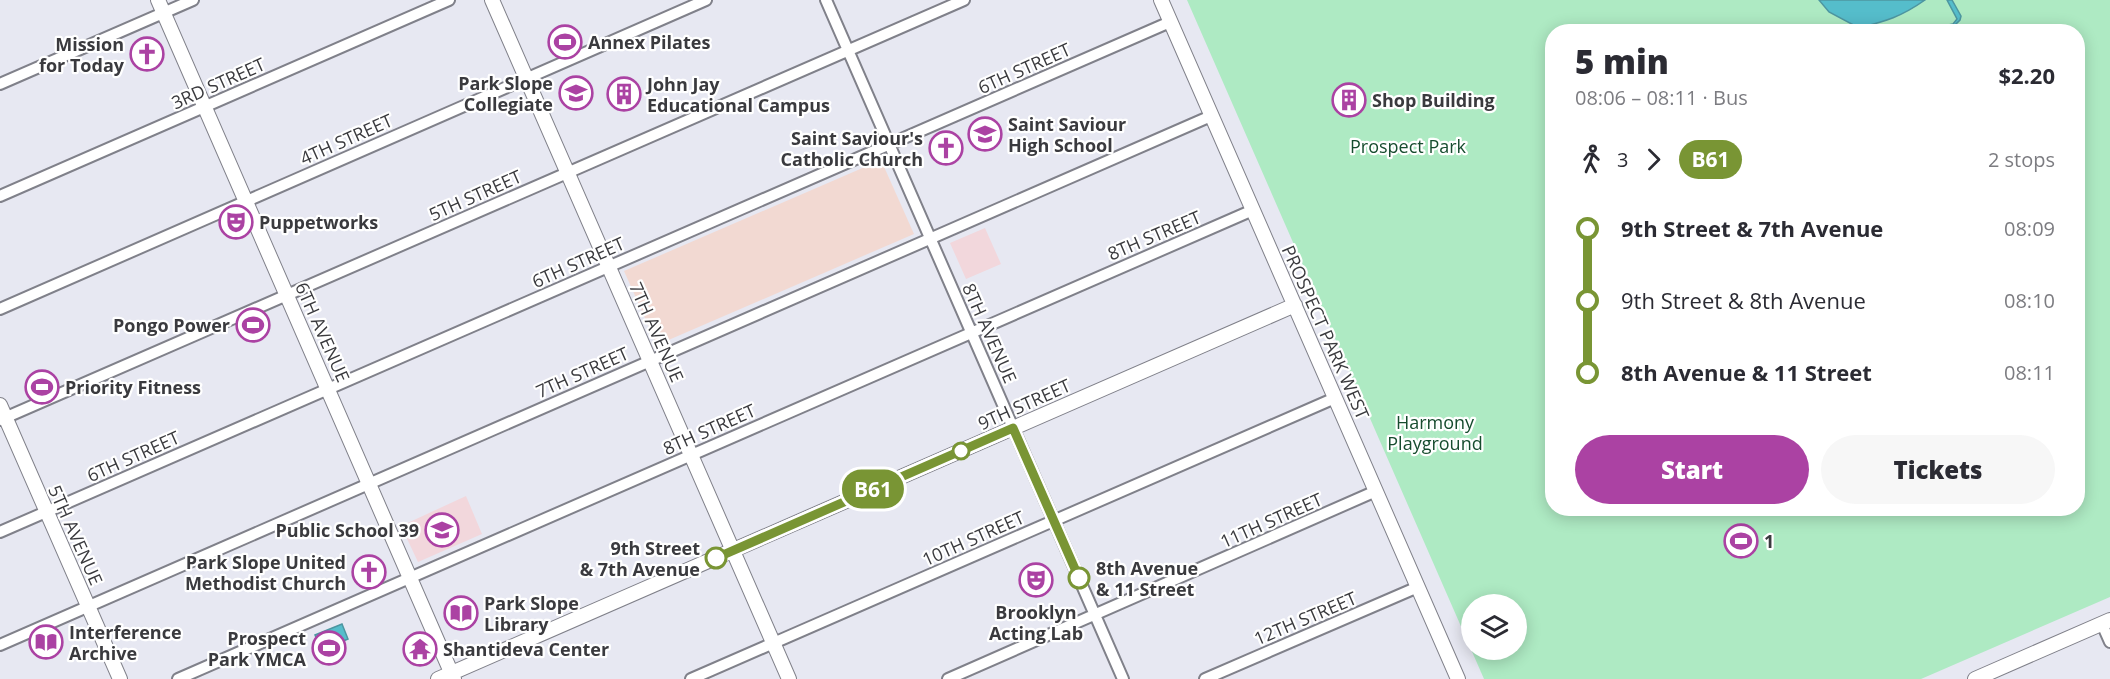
<!DOCTYPE html>
<meta charset="utf-8">
<style>
body{margin:0;font-family:"Open Sans",sans-serif;background:#f7f7f7;color:#2b2b33;height:100vh;display:flex;flex-direction:column;font-size:22px;white-space:nowrap}
*{box-sizing:border-box;margin:0}
p{font-size:20px;color:#7c7c81}
.icon{flex:none;width:33px;height:33px;fill:none;stroke:currentColor;stroke-width:2;stroke-linecap:round;stroke-linejoin:round}
.map{position:relative;flex:1;overflow:hidden}
.sheet{position:absolute;left:1545px;top:24px;width:540px;height:492px;display:flex;flex-direction:column;background:#fff;border-radius:24px;box-shadow:0 3px 15px #0003}
.sheet>*{flex:none}
.badge{padding:0 12px;border-radius:20px;font-size:21px;line-height:39px}
.tools{position:absolute;left:1461px;top:594px;display:grid;gap:12px}
.tools a{display:grid;place-items:center;width:66px;height:66px;border-radius:50%;background:#fff;box-shadow:0 3px 15px #0003;font-size:30px}
.map>.badge{position:absolute;translate:-50% -50%;box-shadow:0 0 0 3px #fff}
.legs{display:flex;align-items:center;gap:9px;height:66px;padding:0 30px;font-size:20px}
.legs p{margin-inline-start:auto}
.summary{display:flex;align-items:center;justify-content:space-between;height:102px;padding:0 30px}
h1{font-size:33px;font-weight:800;line-height:45px}
.action{display:flex;gap:12px;margin-top:auto;padding:12px 30px}
.action a{flex:1;height:69px;border-radius:36px;background:#ab42a3;color:#fff;font-size:24px;font-weight:800;line-height:69px;text-align:center}
.action a+a{background:#f7f7f7;color:#2b2b33}
ul{padding:0 30px;list-style:none}
li{display:flex;align-items:center;gap:21px;height:72px;font-size:22px}
li i{display:grid;place-items:center;width:9px;height:100%;margin:0 8px;background:currentColor}
li i::after{content:'';width:15px;height:15px;margin:-8px;border:4px solid;border-radius:50%;background:#fff}
li p{margin-inline-start:auto}
li:first-child i{background:linear-gradient(#0000 50%,currentColor 0)}
li:last-child i{background:linear-gradient(currentColor 50%,#0000 0)}
.map>svg:first-child{display:block}
.education{fill:#f2d7dc}
.medical{fill:#f2d9d2}
.green{fill:#aeeac3;fill-rule:evenodd}
.water{fill:#55bdcb;stroke:#4d96a1;stroke-width:1.5}
.lines{fill:none;stroke-linecap:round;stroke-linejoin:round}
.street-casing{stroke:#80818a;stroke-width:14}
.secondary-casing{stroke:#80818a;stroke-width:16}
.street{stroke:#fff;stroke-width:10}
.secondary{stroke:#fff;stroke-width:14}
.line-1-casing{stroke:#fff;stroke-width:14}
.line-1{stroke:#799534;stroke-width:9}
.stop-1-dot{fill:#fff;stroke:#799534;stroke-width:3}
.labels{text-anchor:middle;dominant-baseline:central;stroke-width:4.5;stroke-linejoin:round;paint-order:stroke}
.poi-label{font-size:18px;font-weight:bold;fill:#3a3a3e;stroke:#fff;text-anchor:start}
.street-label{font-size:18px;fill:#3a3a3e;stroke:#fff}
.park-label{font-size:18px;fill:#164c2e;stroke:#fff}
.stop-label{font-size:18px;font-weight:bold;fill:#3a3a3e;stroke:#fff;text-anchor:end}
</style>
<div class="map">
<svg width="2110" height="679" viewBox="0 0 2110 679">
<rect width="100%" height="100%" fill="#e7e8f2"/>
<path class="education" d="M985,228L1001,264L966,279L950,243Z
M466,496L482,534L418,562L401,526Z"/>
<path class="medical" d="M881,160L914,234L657,345L624,271Z"/>
<path class="green" d="M1187,0H2110V597L1921,679H1484ZM1552,32H2078V508H1552ZM1472,604H1516V650H1472Z"/>
<path class="water" d="M1819,0H1925C1901,17 1886,21 1859,28L1829,12Z
M1947,0H1952L1961,16L1960,20L1953,27L1955,31H1943L1944,26L1953,24L1957,19Z
M342,624L348,639L321,650L315,635Z"/>
<g class="lines">
<g class="street-casing">
<path id="street" d="M826,0L1123,679
M0,84L193,0
M0,196L449,0
M0,309L706,0
M0,420L964,0
M0,532L1170,22
M2102,624L2110,642
M0,645L1211,116
M178,679L1253,210
M691,679L1335,398
M948,679L1376,491
M1205,679L1418,587"/>
</g>
<g class="secondary-casing">
<path id="secondary" d="M158,0L454,679
M492,0L789,679
M1161,0L1458,679
M0,405L120,679
M438,679L1295,305
M1975,679L2110,620"/>
</g>
<use href="#street" class="street"/>
<use href="#secondary" class="secondary"/>
</g>
<g class="lines">
<g class="line-1-casing">
<path id="line-1" d="M716,558L1013,428L1079,578"/>
</g>
<use href="#line-1" class="line-1"/>
</g>
<defs>
<g id="stadium-ring" transform="scale(1.725)"><circle r="9.5" fill="#fff" stroke="#ab42a3" stroke-width="1.5"/><path d="M0-5a6.5 5 0 1 0 0 10a6.5 5 0 1 0 0-10ZM-3.5-1.8h7v3.6h-7Z" fill="#ab42a3"/></g>
<g id="church-ring" transform="scale(1.725)"><circle r="9.5" fill="#fff" stroke="#ab42a3" stroke-width="1.5"/><path d="M-1.2-6h2.4v3.5h3.3v2.4h-3.3V6h-2.4V-.1h-3.3v-2.4h3.3Z" fill="#ab42a3"/></g>
<g id="school-ring" transform="scale(1.725)"><circle r="9.5" fill="#fff" stroke="#ab42a3" stroke-width="1.5"/><path d="M0-5L7-2L0 1L-7-2ZM-4 1L0 2.5L4 1V4Q0 6-4 4Z" fill="#ab42a3"/></g>
<g id="building-ring" transform="scale(1.725)"><circle r="9.5" fill="#fff" stroke="#ab42a3" stroke-width="1.5"/><path d="M-4-6H4V6H1V3H-1V6H-4ZM-2.5-4.3h1.7v1.8h-1.7ZM.8-4.3h1.7v1.8H.8ZM-2.5-1h1.7V.8h-1.7ZM.8-1h1.7V.8H.8Z" fill="#ab42a3"/></g>
<g id="theatre-ring" transform="scale(1.725)"><circle r="9.5" fill="#fff" stroke="#ab42a3" stroke-width="1.5"/><path d="M-5-5.5Q0-4 5-5.5V0Q5 5 0 6Q-5 5-5 0ZM-3.3-2.5H-1v1.5H-3.3ZM1-2.5H3.3v1.5H1ZM-2.8 1Q0 5.5 2.8 1Z" fill="#ab42a3"/></g>
<g id="library-ring" transform="scale(1.725)"><circle r="9.5" fill="#fff" stroke="#ab42a3" stroke-width="1.5"/><path d="M-6-4Q-3-5.5-.7-3.5V5Q-3 3-6 4ZM6-4Q3-5.5 .7-3.5V5Q3 3 6 4Z" fill="#ab42a3"/></g>
<g id="temple-ring" transform="scale(1.725)"><circle r="9.5" fill="#fff" stroke="#ab42a3" stroke-width="1.5"/><path d="M0-6L5-2H3V0L6.5 2.5H4V6H1.5V3h-3V6H-4V2.5H-6.5L-3 0V-2H-5Z" fill="#ab42a3"/></g>
</defs>
<g fill-rule="evenodd">
<use href="#stadium-ring" x="565" y="42"/>
<use href="#church-ring" x="147" y="54"/>
<use href="#school-ring" x="576" y="93"/>
<use href="#building-ring" x="624" y="94"/>
<use href="#building-ring" x="1349" y="100"/>
<use href="#school-ring" x="985" y="134"/>
<use href="#church-ring" x="946" y="148"/>
<use href="#theatre-ring" x="236" y="222"/>
<use href="#stadium-ring" x="253" y="325"/>
<use href="#stadium-ring" x="42" y="387"/>
<use href="#school-ring" x="442" y="530"/>
<use href="#stadium-ring" x="1741" y="541"/>
<use href="#church-ring" x="369" y="572"/>
<use href="#theatre-ring" x="1036" y="580"/>
<use href="#library-ring" x="461" y="613"/>
<use href="#library-ring" x="46" y="642"/>
<use href="#stadium-ring" x="329" y="648"/>
<use href="#temple-ring" x="420" y="649"/>
</g>
<g class="stop-1-dot">
<circle cx="961" cy="451" r="8"/>
<circle cx="716" cy="558" r="10"/>
<circle cx="1079" cy="578" r="10"/>
</g>
<g class="labels">
<g class="poi-label">
<text x="588" y="42">Annex Pilates</text>
<text x="124" y="44" text-anchor="end">Mission<tspan x="124" dy="21">for Today</tspan></text>
<text x="553" y="83" text-anchor="end">Park Slope<tspan x="553" dy="21">Collegiate</tspan></text>
<text x="647" y="84">John Jay<tspan x="647" dy="21">Educational Campus</tspan></text>
<text x="1372" y="100">Shop Building</text>
<text x="1008" y="124">Saint Saviour<tspan x="1008" dy="21">High School</tspan></text>
<text x="923" y="138" text-anchor="end">Saint Saviour's<tspan x="923" dy="21">Catholic Church</tspan></text>
<text x="259" y="222">Puppetworks</text>
<text x="230" y="325" text-anchor="end">Pongo Power</text>
<text x="65" y="387">Priority Fitness</text>
<text x="419" y="530" text-anchor="end">Public School 39</text>
<text x="1764" y="541">1</text>
<text x="346" y="562" text-anchor="end">Park Slope United<tspan x="346" dy="21">Methodist Church</tspan></text>
<text x="484" y="603">Park Slope<tspan x="484" dy="21">Library</tspan></text>
<text x="1036" y="612" text-anchor="middle">Brooklyn<tspan x="1036" dy="21">Acting Lab</tspan></text>
<text x="69" y="632">Interference<tspan x="69" dy="21">Archive</tspan></text>
<text x="306" y="638" text-anchor="end">Prospect<tspan x="306" dy="21">Park YMCA</tspan></text>
<text x="443" y="649">Shantideva Center</text>
</g>
<g class="street-label">
<text transform="translate(1024 68) rotate(-24)">6TH STREET</text>
<text transform="translate(218 83) rotate(-24)">3RD STREET</text>
<text transform="translate(346 139) rotate(-24)">4TH STREET</text>
<text transform="translate(475 195) rotate(-24)">5TH STREET</text>
<text transform="translate(1154 235) rotate(-23)">8TH STREET</text>
<text transform="translate(578 262) rotate(-24)">6TH STREET</text>
<text transform="translate(323 332) rotate(66)">6TH AVENUE</text>
<text transform="translate(657 332) rotate(66)">7TH AVENUE</text>
<text transform="translate(1326 332) rotate(66)">PROSPECT PARK WEST</text>
<text transform="translate(990 333) rotate(66)">8TH AVENUE</text>
<text transform="translate(582 372) rotate(-24)">7TH STREET</text>
<text transform="translate(1024 404) rotate(-24)">9TH STREET</text>
<text transform="translate(709 429) rotate(-24)">8TH STREET</text>
<text transform="translate(133 456) rotate(-24)">6TH STREET</text>
<text transform="translate(1271 520) rotate(-24)">11TH STREET</text>
<text transform="translate(76 535) rotate(66)">5TH AVENUE</text>
<text transform="translate(973 538) rotate(-24)">10TH STREET</text>
<text transform="translate(1305 618) rotate(-23)">12TH STREET</text>
</g>
<g class="park-label">
<text x="1408" y="146">Prospect Park</text>
<text x="1435" y="422">Harmony<tspan x="1435" dy="21">Playground</tspan></text>
</g>
<g class="stop-label">
<text x="700" y="548">9th Street<tspan x="700" dy="21">&amp; 7th Avenue</tspan></text>
<text x="1096" y="568" text-anchor="start">8th Avenue<tspan x="1096" dy="21">&amp; 11 Street</tspan></text>
</g>
</g>
</svg>
<div class="tools">
<a><svg class="icon" aria-label="layers" viewBox="0 0 24 24"><path d="M12 4l9 5-9 5-9-5zM3 14l9 5 9-5"/></svg></a>
</div>
<b class="badge" style="left:873px;top:489px;background:#799534;color:#fff">B61</b>
<section class="sheet">
<div class="summary"><div><h1>5 min</h1><p>08:06 – 08:11 · Bus</p></div><b>$2.20</b></div>
<div class="legs"><svg class="icon" aria-label="walk" viewBox="0 0 24 24"><circle cx="13" cy="4" r="2"/><path d="M13 8l-2 6 4 7M11 14l-3 7M7 12l3-4h3l4 4"/></svg>3<svg class="icon" aria-label="forward" viewBox="0 0 24 24"><path d="M9 5l7 7-7 7"/></svg><b class="badge" style="background:#799534;color:#fff">B61</b><p>2 stops</p></div>
<ul>
<li><i style="color:#799534"></i><b>9th Street &amp; 7th Avenue</b><p>08:09</p></li>
<li><i style="color:#799534"></i><span>9th Street &amp; 8th Avenue</span><p>08:10</p></li>
<li><i style="color:#799534"></i><b>8th Avenue &amp; 11 Street</b><p>08:11</p></li>
</ul>
<div class="action"><a>Start</a><a>Tickets</a></div>
</section>
</div>
